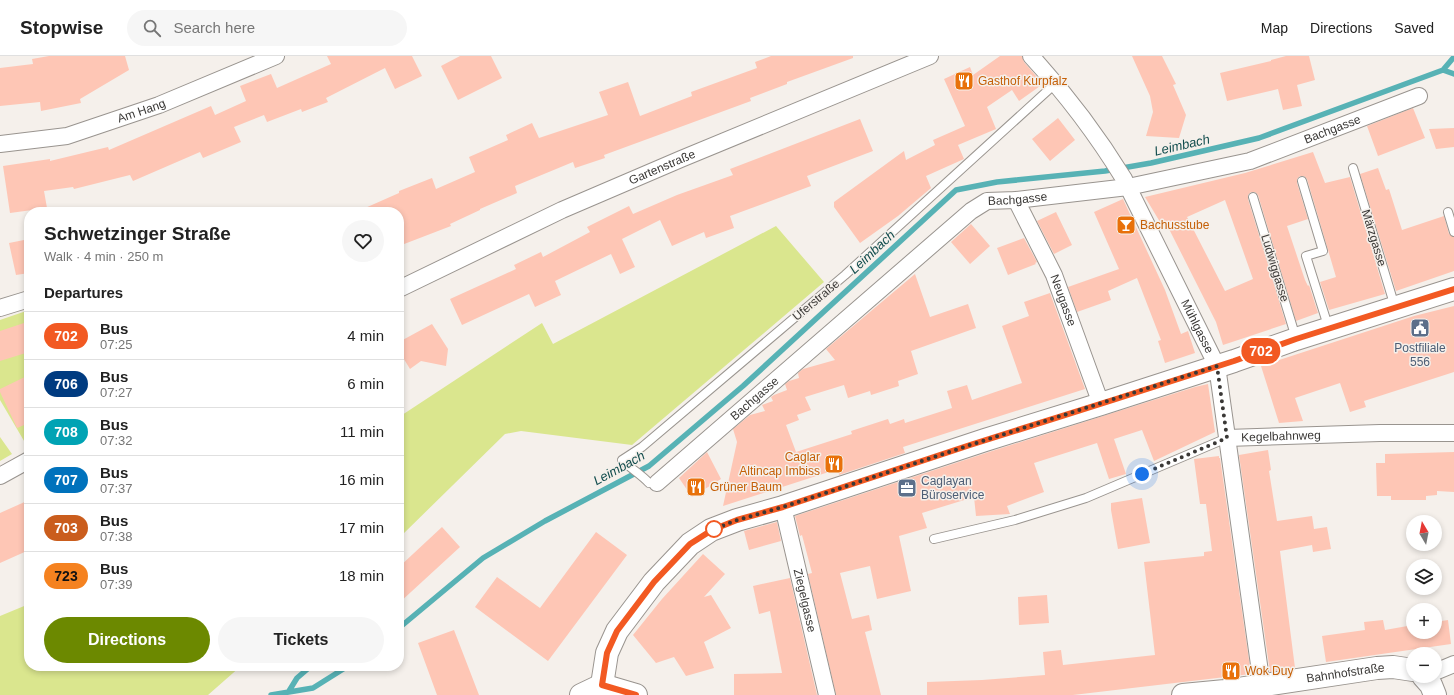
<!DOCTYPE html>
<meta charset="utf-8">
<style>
body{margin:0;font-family:Arial,sans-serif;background:#f6f6f6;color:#222;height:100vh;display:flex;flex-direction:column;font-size:15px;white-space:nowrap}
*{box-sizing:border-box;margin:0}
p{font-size:13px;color:#767676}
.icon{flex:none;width:22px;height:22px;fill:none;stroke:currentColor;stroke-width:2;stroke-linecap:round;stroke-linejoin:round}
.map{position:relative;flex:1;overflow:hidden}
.sheet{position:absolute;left:24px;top:151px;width:380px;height:464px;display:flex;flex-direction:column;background:#fff;border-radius:16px;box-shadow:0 2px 6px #0003}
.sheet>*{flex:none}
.badge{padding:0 8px;border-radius:13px;font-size:14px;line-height:26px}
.needle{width:26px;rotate:350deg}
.tools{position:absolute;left:1406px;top:459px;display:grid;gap:8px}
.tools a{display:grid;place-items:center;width:36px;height:36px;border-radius:50%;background:#fff;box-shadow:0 2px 6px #0003;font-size:20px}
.you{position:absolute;width:20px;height:20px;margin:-10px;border:3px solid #fff;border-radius:50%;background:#1a73e8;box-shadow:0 0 0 6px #1a73e833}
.map>.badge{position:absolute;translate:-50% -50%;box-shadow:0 0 0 2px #fff}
h2{padding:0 20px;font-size:15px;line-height:36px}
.round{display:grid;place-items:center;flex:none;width:42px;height:42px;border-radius:21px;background:#f6f6f6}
.summary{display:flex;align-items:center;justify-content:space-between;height:68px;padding:0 20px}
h1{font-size:19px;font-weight:700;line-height:30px}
.action{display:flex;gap:8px;margin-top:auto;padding:8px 20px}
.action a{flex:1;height:46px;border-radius:24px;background:#6c8900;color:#fff;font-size:16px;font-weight:700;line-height:46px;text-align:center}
.action a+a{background:#f6f6f6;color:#222}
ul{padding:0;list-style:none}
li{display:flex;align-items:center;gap:12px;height:48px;padding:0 20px;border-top:1px solid #e0e0e0}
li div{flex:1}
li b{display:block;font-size:15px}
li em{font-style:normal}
li .badge{min-width:44px;font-weight:700;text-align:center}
header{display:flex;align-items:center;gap:24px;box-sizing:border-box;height:56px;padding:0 20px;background:#fff;border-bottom:1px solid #e0e0e0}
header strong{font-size:19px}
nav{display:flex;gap:22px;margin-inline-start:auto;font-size:14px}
.search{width:280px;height:36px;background:#f6f6f6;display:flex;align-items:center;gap:10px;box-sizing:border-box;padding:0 14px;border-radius:22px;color:#767676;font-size:15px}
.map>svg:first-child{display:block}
.green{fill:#dae68e}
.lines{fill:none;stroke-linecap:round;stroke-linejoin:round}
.stream{stroke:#57b2b5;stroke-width:5.5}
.building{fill:#fec6b5;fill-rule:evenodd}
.lane-casing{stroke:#99948f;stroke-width:10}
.street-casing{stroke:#99948f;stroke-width:18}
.secondary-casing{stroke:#99948f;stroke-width:24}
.lane{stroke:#fff;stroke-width:8}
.street{stroke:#fff;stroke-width:16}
.secondary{stroke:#fff;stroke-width:22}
.line-casing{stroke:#fff;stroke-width:9}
.line{stroke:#f25922;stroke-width:6}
.walk{stroke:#3a3836;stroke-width:4;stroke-dasharray:0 7.2}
.stop-dot{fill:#fff;stroke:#f25922;stroke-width:2}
.labels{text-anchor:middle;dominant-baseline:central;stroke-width:3;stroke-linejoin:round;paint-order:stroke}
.food-label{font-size:12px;fill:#c56008;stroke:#f5f0eb;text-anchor:start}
.street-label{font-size:12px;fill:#3a3836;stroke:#f5f0eb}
.service-label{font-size:12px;fill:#4e5e75;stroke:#f5f0eb}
.water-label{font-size:13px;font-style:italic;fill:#114c4d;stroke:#f5f0eb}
</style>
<header>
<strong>Stopwise</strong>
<div class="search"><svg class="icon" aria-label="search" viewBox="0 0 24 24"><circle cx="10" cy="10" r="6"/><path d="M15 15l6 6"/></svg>Search here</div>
<nav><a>Map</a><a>Directions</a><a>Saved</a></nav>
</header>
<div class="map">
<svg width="1454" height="639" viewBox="0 0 1454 639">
<rect width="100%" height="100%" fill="#f5f0eb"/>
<path class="green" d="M776,170L824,226L632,389L521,375L505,378L399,482V361L542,267L553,288Z
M29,254V390H27L0,344V264Z
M0,381L12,398L0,405Z
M29,548V610H241L208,639H0V560Z"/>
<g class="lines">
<path class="stream" d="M1443,14L1454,1
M399,572L483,502L545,465L649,410L743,330L956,134L997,126L1105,115L1151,107L1259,82L1443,14L1454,18
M289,635L297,622L311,610
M271,639L313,632L348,610"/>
</g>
<path class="building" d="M49,0H125L129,14L80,43L81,47L41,55L40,46L0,50V12L33,8L32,3Z
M327,0H412L422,20L395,33L385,12L326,42L328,46L302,56L301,53L267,66L264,59L234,71L241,86L203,102L200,96L133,125L130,119L74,133L73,131L44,135L47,152L10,157L3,110L50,103V105L108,91L109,94L211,50L215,59L246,45L240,30L271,18L277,32L331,8Z
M460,0H491L502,22L458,44L441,10Z
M771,0H853V2L787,26V28L750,42L751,45L604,99L605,102L575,112L573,106L515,130L517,137L480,153V154L450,168L451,170L399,190V156H356L399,137V135L432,122L436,133L475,116L469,101L508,84L506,79L532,67L539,82L608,59L599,36L628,26L640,60L692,40L691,36L757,12L755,6Z
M1000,0H1022L1024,6L1043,28L1019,45L1012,34L987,51L996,73L958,89L964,103L926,120L931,132L898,160L860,187L834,151V146L904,95L906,104L935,89L933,84L965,70L944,23L970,11L973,19Z
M1132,0H1162L1176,28L1173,29L1186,59L1179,82L1146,80L1153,56L1150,40Z
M1286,0H1309L1315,24L1297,29L1302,50L1283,54L1278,33L1227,45L1220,17L1271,5V4Z
M1413,52L1425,82L1378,100L1367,70Z
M1058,62L1075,84L1050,105L1032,83Z
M860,63L873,95L807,120L811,130L730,160L734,172L706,182L704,176L672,190L660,164L622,183L635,211L620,218L611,198L555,225L561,239L535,251L529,238L462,269L450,243L516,213L514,209L541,196L543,201L590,176L587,171L629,150L633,158L677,139L733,119L730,113Z
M1454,72V91L1436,93L1429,73Z
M1313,96L1325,127L1350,121L1385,238L1329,254L1320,226L1336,221L1307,123L1304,120H1300L1297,123V127L1308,163L1287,170L1305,224L1308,230L1309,229L1318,257L1296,265L1258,139L1255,136H1251L1248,139V143L1286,268L1223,289L1216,266L1167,169L1163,171L1145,141L1245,117ZM1225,144L1253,223L1225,235L1187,161Z
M1378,112L1386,134L1389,133L1402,174L1444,160L1449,178L1454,181V215L1396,235L1360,118Z
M1123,143L1165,234L1181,278L1188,275L1195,297L1165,307L1158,285L1161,284L1137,222L1108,235L1111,244L1077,256L1068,231L1119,213L1094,156Z
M1056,156L1072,189L1054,198L1037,165Z
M971,168L990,190L970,208L951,186Z
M1024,182L1037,206L1035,207L1036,208L1008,219L997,192Z
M29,183V217L16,219L9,187Z
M915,218L930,261L968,248L976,272L911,295L918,318L898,325L899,330L871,339L870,335L848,342L844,329L805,341L811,354L797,359L799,364L786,369L796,396L852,378L851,375L888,363L890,368L904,363L905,367L952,352L947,335L967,329L972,344L1022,327L1002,270L1029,260L1024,246L1050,237L1085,333L903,391L905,397L839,419L838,413L723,450L737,386L733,373L750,359L765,355L762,349L773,345L771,341L774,339L787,334L785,328L789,325L799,322L798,317L803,313L835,304L826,293Z
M1454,250V316L1364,345L1366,351L1350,356L1340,327L1295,342L1303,365L1279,367L1261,310L1414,260Z
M24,267L29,282V296L0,305V275Z
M432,268L448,293L446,310L421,305L410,313L399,295V286Z
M29,319V367L17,372L0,336V333Z
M1208,328L1215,376L1154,405L1142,374L1114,383L1126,418L1109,423L1097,387L1034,407L1044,436L1007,450L1010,458L976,460L974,441L922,457L927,472L899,480L911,535L877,543L870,510L840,517L852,563L869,559L872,574L865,576L881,639H836L808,518L812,517L802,479L800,480L795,460L989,396L1195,331Z
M1268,394L1271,414L1269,415L1277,465L1312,460L1314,473L1327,471L1331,493L1313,496L1312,489L1280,495L1295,612L1270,616L1239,399Z
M707,396L721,423L692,441L679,422Z
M1454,396V436L1437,435V439L1426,440V444H1391V440H1377L1376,407H1385V398Z
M1219,400V402H1220L1251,618L1073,639H927V626L982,624L1045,619L1043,596L1061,594L1063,609L1155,599L1144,506L1204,500V496L1212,495L1206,448H1200L1194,403Z
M1142,442L1150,487L1118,493L1111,454V447Z
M29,444V494L0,507V457Z
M777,466L781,485L749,494L744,475Z
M442,471L460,491L399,547V511Z
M596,476L627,499L548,605L475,551L497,521L540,552Z
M703,498L725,518L704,541L711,539L731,572L704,586L714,612L686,620L674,601L656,607L633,579L662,543Z
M790,522L817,639H734V618L782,617L770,555L759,558L753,530Z
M1047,539L1049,567L1019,569L1018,541Z
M1383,564L1385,574L1413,569V576H1435V566L1448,564L1451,588L1326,606L1322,580L1365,574L1364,566Z
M454,574L479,639H437L418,587Z"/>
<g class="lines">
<g class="lane-casing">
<path id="lane" d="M1353,112L1395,251
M1302,125L1323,195L1306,200L1329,273
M1253,141L1296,282
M1448,156L1454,176
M649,427C641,418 631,413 622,404L642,391L845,219L1056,27
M934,483L1015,464L1086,442L1227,382"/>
</g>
<g class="street-casing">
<g id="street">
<path id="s1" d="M1031,0C1066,38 1097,79 1124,123L1217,310L1262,630"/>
<path id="s2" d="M0,88L67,80L159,49L276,0"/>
<path id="s3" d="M1016,144L1054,219L1101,348"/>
<path id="s4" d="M399,233L562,154L681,103L930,0"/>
<path d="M0,252L29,243"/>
<path id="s5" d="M1227,382L1380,377H1454"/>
<path d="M0,420L29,404"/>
<path id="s6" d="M657,427L971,155L987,145L1016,144L1128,131L1250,105L1419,40"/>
<path id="s7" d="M783,451L827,639"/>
<path d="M1435,616L1454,608"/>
</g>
</g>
<g class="secondary-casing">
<g id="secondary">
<path d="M1423,620L1431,629L1435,639"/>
<path d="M602,629L607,597L617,575L654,526L690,488L711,474L737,464L783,451L985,384L1101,348L1234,305L1296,283L1454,233"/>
<path d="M602,629L636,639"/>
<path d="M581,639L602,629"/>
<path id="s8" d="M1183,639L1225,635L1377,612L1393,611L1413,614"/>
</g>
</g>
<use href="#lane" class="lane"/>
<use href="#street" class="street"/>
<use href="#secondary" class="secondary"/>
</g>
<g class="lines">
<g class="line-casing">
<path id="line" d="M636,639L602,629L607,597L617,575L654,526L690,488L712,474L737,464L783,451L970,389L1116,343L1234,305L1296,283L1454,233"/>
</g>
<use href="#line" class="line"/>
<path class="walk" d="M714,473L712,474L737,464L783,451L970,389L1217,310L1227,382L1142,418"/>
</g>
<defs>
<g id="restaurant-square" transform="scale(1)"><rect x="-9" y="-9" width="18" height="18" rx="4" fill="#e8710a" stroke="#f5f0eb"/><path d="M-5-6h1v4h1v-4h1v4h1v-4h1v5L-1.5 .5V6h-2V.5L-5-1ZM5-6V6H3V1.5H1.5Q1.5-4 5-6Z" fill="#fff"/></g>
<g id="bar-square" transform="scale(1)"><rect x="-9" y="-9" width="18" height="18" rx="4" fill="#e8710a" stroke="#f5f0eb"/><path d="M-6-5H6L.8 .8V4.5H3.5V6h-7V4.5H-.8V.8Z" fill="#fff"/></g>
<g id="civic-square" transform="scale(1)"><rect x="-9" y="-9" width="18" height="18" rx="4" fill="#5c6f8a" stroke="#f5f0eb"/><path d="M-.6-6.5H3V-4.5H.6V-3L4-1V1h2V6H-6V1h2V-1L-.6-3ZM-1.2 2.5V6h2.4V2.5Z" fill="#fff"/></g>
<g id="office-square" transform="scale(1)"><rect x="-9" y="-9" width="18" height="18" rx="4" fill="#5c6f8a" stroke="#f5f0eb"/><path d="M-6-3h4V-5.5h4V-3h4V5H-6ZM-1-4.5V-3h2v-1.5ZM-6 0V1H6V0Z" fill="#fff"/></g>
</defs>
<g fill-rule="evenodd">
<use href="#restaurant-square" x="964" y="25"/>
<use href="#bar-square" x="1126" y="169"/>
<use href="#civic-square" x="1420" y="272"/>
<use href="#restaurant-square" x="834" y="408"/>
<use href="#restaurant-square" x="696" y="431"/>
<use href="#office-square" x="907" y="432"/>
<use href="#restaurant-square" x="1231" y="615"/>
</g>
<circle class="stop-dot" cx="714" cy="473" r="8"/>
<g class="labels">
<g class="food-label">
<text x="978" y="25">Gasthof Kurpfalz</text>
<text x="1140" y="169">Bachusstube</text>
<text x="820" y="401" text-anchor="end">Caglar<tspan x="820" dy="14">Altincap Imbiss</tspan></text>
<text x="710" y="431">Grüner Baum</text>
<text x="1245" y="615">Wok Duy</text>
</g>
<g class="street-label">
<text stroke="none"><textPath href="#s2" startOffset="146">Am Hang</textPath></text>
<text stroke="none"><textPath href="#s6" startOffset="789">Bachgasse</textPath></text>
<text stroke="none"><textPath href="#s4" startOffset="290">Gartenstraße</textPath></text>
<text stroke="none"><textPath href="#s6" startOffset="465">Bachgasse</textPath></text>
<text transform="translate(1374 182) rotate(73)">Märzgasse</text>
<text transform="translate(1275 212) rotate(73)">Ludwiggasse</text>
<text transform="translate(816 244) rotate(-40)">Uferstraße</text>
<text stroke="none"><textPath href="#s3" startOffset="111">Neugasse</textPath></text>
<text stroke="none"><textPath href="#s1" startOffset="319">Mühlgasse</textPath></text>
<text stroke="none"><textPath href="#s6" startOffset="129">Bachgasse</textPath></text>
<text stroke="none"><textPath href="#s5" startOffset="54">Kegelbahnweg</textPath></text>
<text stroke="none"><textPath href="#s7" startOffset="96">Ziegelgasse</textPath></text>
<text stroke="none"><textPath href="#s8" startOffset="164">Bahnhofstraße</textPath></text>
</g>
<g class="service-label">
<text x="1420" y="292">Postfiliale<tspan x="1420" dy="14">556</tspan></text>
<text x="921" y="425" text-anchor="start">Caglayan<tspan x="921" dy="14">Büroservice</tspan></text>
</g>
<g class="water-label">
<text transform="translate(1182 89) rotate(-13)">Leimbach</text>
<text transform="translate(872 196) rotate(-43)">Leimbach</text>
<text transform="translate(619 412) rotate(-29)">Leimbach</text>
</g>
</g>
</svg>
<div class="tools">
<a><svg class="needle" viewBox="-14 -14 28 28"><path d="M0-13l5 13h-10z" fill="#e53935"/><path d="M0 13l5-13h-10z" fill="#767676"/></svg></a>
<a><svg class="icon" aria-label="layers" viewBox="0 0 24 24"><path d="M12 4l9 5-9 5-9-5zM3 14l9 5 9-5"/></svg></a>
<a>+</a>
<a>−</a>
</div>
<div class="you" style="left:1142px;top:418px"></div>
<b class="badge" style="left:1261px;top:295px;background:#f25922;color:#fff">702</b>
<section class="sheet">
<div class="summary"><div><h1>Schwetzinger Straße</h1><p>Walk · 4 min · 250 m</p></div><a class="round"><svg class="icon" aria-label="heart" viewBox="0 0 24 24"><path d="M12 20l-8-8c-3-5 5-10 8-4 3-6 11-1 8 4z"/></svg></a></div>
<h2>Departures</h2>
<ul>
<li><span class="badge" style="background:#f25922;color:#fff">702</span><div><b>Bus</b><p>07:25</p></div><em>4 min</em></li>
<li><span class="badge" style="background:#003b80;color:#fff">706</span><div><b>Bus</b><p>07:27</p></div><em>6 min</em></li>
<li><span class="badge" style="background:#00a3b4;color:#fff">708</span><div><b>Bus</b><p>07:32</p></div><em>11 min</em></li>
<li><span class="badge" style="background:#0072bc;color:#fff">707</span><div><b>Bus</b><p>07:37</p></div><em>16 min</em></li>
<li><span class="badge" style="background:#ca5d1d;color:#fff">703</span><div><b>Bus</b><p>07:38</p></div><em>17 min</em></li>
<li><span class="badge" style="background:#f58220;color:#111">723</span><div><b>Bus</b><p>07:39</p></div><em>18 min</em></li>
</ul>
<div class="action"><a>Directions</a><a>Tickets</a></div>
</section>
</div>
